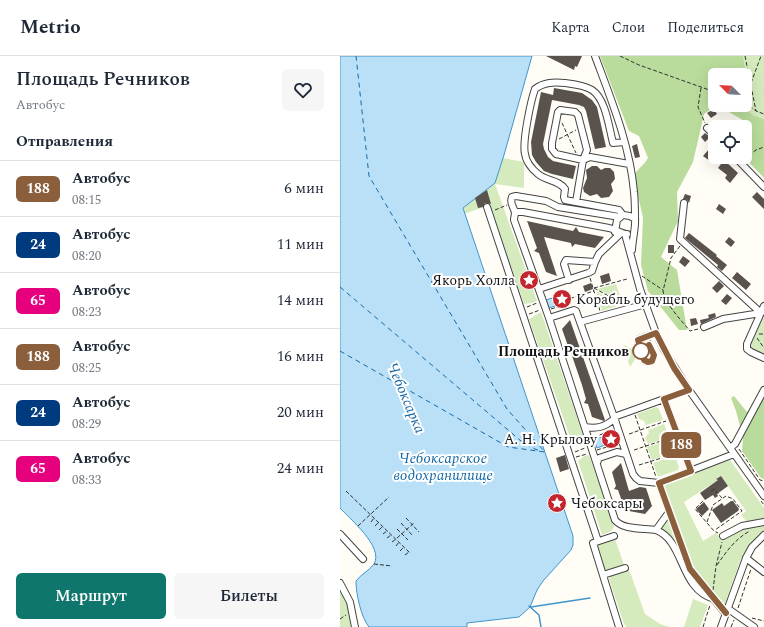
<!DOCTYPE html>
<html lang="ru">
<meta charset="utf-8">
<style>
body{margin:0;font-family:Spectral,serif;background:#f6f6f7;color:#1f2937;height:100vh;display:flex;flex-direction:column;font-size:15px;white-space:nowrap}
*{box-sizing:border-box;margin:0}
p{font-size:13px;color:#747a83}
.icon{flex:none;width:22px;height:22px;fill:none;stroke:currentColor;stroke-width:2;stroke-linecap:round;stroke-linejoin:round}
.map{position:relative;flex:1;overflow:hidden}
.drawer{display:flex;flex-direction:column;background:#fff;width:340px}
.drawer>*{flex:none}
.badge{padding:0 8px;border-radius:6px;font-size:14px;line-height:26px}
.needle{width:26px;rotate:294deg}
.fabs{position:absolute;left:368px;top:12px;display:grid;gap:8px}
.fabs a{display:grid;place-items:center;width:44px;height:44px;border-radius:6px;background:#fff;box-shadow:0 4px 16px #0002;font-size:20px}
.map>.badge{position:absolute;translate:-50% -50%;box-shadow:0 0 0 2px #fff}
h2{padding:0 16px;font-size:15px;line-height:36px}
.round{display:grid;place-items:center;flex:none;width:42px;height:42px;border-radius:6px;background:#f6f6f7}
.overview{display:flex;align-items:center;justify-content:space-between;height:68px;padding:0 16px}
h1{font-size:19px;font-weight:600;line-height:30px}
.button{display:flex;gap:8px;margin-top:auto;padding:8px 16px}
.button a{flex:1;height:46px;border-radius:6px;background:#0f766e;color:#fff;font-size:16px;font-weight:600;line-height:46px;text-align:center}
.button a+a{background:#f6f6f7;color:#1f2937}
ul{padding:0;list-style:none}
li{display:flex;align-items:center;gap:12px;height:56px;padding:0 16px;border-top:1px solid #e0e1e3}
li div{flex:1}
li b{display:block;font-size:15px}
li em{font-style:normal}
li .badge{min-width:44px;font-weight:700;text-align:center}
header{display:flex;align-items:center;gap:24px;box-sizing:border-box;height:56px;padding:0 20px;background:#fff;border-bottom:1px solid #e0e1e3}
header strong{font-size:19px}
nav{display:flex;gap:22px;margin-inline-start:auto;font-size:14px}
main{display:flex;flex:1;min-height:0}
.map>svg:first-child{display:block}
.green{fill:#d5ebbd}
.forest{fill:#b9dc9c}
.water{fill:#b9e0f7;stroke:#3f96cf}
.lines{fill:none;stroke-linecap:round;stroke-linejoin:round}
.stream{stroke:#3f96cf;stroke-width:1.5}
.ferry{stroke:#1768a6;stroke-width:1;stroke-dasharray:5 4;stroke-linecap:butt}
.building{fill:#5a524d}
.minor-casing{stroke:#444;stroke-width:8}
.path{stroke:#333;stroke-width:1;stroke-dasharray:4 2;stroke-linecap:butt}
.minor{stroke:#fff;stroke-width:6}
.line-casing{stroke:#fff;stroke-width:9}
.line{stroke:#8b5e3c;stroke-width:6}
.stop-dot{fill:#fff;stroke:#8b5e3c;stroke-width:2}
.labels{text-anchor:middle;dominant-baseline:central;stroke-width:4;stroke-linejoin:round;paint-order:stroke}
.poi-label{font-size:14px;fill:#111;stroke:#fff;text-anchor:end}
.stop-label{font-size:14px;font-weight:bold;fill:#111;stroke:#fff;text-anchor:end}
.water-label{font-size:15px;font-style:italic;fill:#1768a6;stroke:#fff}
</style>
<header>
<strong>Metrio</strong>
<nav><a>Карта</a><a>Слои</a><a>Поделиться</a></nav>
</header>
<main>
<section class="drawer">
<div class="overview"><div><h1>Площадь Речников</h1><p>Автобус</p></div><a class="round"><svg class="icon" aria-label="heart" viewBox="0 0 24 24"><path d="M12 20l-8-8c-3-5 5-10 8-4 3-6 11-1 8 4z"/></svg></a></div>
<h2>Отправления</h2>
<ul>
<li><span class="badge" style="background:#8b5e3c;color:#fff">188</span><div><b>Автобус</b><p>08:15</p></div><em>6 мин</em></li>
<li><span class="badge" style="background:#003b80;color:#fff">24</span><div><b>Автобус</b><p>08:20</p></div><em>11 мин</em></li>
<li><span class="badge" style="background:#e6007e;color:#fff">65</span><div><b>Автобус</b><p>08:23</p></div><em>14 мин</em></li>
<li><span class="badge" style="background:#8b5e3c;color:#fff">188</span><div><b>Автобус</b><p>08:25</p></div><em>16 мин</em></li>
<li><span class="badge" style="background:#003b80;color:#fff">24</span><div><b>Автобус</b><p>08:29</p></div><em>20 мин</em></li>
<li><span class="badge" style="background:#e6007e;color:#fff">65</span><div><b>Автобус</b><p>08:33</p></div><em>24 мин</em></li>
</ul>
<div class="button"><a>Маршрут</a><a>Билеты</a></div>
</section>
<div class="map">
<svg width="424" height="571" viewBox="0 0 424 571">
<rect width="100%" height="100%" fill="#fffdf5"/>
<path class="green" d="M403,0H424V63L413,59L402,49H405V28L408,26Z
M163,102L184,106V132L155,128L197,245L192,247L184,248L150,149L124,158L123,154L126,149L155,127Z
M276,228L282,246L257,233Z
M256,235L280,249L262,255Z
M201,256L246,388L233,390L189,263Z
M424,259V299L412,294L410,292Z
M284,289L292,293L295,303L290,311L288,305L290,301L289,297L285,295Z
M316,351L319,353L323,364L306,369L304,365L299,363L297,358Z
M324,368L329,381L308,388L305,382L309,377L308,374Z
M329,384L334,397L312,404L307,391Z
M249,399L274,471L271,475L262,479L238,405L244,400Z
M335,400L339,411L338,414L318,421L313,407Z
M390,404L424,452V463L408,467L401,459L406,455L381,420L377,422L378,424L344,446L363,485L376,477L382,485L397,474L424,469V475L410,488L400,505L384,550L355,514L324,428Z
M328,461L330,462L349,513L369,538L359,535L319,473Z
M275,483L284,509L265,515L257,489Z
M286,514L290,516L305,558L320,568L330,571H287L284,568L269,523L272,518Z
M0,530L9,548L10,564L13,571H0Z
M353,543L368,549L360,571H344Z"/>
<path class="forest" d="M260,0H403L408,26L405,28V19H375V49H402L413,59L424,63V122L404,101L405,71H400L406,66L377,49L364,58L353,106L337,136L338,165L321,201L337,214L347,274H339L308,235L301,209L303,162L294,121C296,113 304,110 308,102L299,80L289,75Z
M424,338V423L421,422L402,395L403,381L396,355L391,342L394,340L407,356L422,339Z"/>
<path class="water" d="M0,0H192L164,99L155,127L123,152L233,480V489L231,494L203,525L197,534L190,551L179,561L127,567V571H29C21,561 16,538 16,525C21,518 29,515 34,508C44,491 10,463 0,452Z
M215,241L218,249L209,252L206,244Z
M262,381L265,389L257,392L254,384Z"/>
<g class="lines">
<path class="stream" d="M189,550L199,559L201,571
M191,551L250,542"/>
<path class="ferry" d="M0,231L181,385L195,393L200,395
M0,295L168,391L205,396L167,353L29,120L16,0"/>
</g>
<path class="building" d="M206,0H242L237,11L235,10L234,14Z
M214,32L242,37L252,44L257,51L266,91L255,93L246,55L244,51L239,49L212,44L203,88L204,93L208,101L213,105L236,110L233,123L212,118L204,115L196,106L192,99L191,86L201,36L213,39Z
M374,53L377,58L371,62L367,57Z
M365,77L370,81L365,86L361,81Z
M297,88L300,101L295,102L292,90Z
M370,92L375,95V98L370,105L363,100Z
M384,104L398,117L390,127L385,122L387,119L378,112Z
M252,110H257L261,114L265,112H270L274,116L275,123L271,128L273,135L269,141L261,142L257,138L250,140L244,136L243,132L247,122L246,114Z
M147,134L151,148L145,147L143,151L138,152L135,142Z
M417,136L424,143V153L412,141Z
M345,138L351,140L349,147L347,144L343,143Z
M379,148L386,153L383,158L376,153Z
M187,165L233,175L236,171L239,176L264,181L255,192L235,188L232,191L231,187L204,181L217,220L206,216L199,197L194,195L197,192Z
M349,177L377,199L376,200L387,209L382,215L377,211L378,209L345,182Z
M389,181L395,186L391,191L385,186Z
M328,189H334V197H328Z
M343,200L350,205L345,211L339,206Z
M397,216L411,228L406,234L392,222Z
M269,217L271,225L262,228L260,220Z
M379,225L384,230L377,237L372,232Z
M251,227L253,233L245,236L243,230Z
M387,238L392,242L386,249L381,245Z
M375,257L376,261L361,268L360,264L369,262L368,259Z
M356,262L358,268L351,270L350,263Z
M230,264L265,364L264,365L252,361L248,348L244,347L246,343L242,329L230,294L226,293L228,290L222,273Z
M361,389L363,395L356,398L354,391Z
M225,399L229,413L220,416L216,402Z
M281,407L289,435L300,431L306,432L312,450L305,458L289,455L284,451L278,434L274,433L276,430L272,416Z
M381,420L388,430L377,438L378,440L375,442L373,439L365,444L360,437L378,424L376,423Z
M391,445H393L399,453L398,455L381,467L372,454L382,447L384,450Z
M364,446L369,453L362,460L356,453Z"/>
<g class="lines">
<g class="minor-casing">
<path id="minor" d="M255,0C271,43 290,89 294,136C295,145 295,154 295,163C296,169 292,187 292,194
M367,72L375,80
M395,101L424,131
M236,146L243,104L247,94L238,59L235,56L220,54L218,56L212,87V93L216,98L243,104L250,101L289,108
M344,147L340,183L421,257
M147,151L258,485
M175,156H183L269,172C276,173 281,178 287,178
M283,159L279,154L225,144L224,141L225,133C219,124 206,125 198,118C192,113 186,106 185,98C182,86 191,44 195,33C204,26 214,26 225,27C233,28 244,29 252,34C266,43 269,72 273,87L284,86
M280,161L218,151L206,145L176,140L172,141C169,148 174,150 175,157C175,159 174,161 174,164L209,262L275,464C283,474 303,472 316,474L329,456
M275,176L277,164L283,159L290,160L295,163
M285,178L300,233L316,277L324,294L349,334L424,440
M229,224L224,208L226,204L255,206
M199,233L248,217L252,215L255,206L259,198L281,177
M424,250L407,288V293L411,296L424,302
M209,262L234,254L236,255L274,361L349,334
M240,266L306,248
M364,271L383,263L421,257
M304,281L314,299L312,305L307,306L304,304L298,284L299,283L316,277
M324,343L351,415
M274,361L293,418L296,422L300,425L319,427L394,398
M245,371C257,373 265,371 274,363
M390,392L395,388L424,334
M257,407L259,402L277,396L286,398
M319,427L350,513L385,557
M316,474C345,485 339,533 374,543
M0,478L23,503
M274,480L253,487L279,571
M383,480L402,470L424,466
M406,502L424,516
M263,519L285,512
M0,527L10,546L15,571
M387,552L414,571
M381,571L406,502L412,491L424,479"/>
</g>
<path class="path" d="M280,0L299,9L375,36
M405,0L416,55L424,58
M411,27L421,0
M361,32L358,51L365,67
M405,46L416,55
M222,67L236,97
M219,83L236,74
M404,103L416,94L424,91
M155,154L167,149
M340,190L331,202L323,235C325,248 342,265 350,275L358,273
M302,220L323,234
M250,222L260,255
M254,232L283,248
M254,232L287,223
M187,251L197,247
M211,253L221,250L222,245L254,235
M189,258L200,254
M419,278H424
M417,282L424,292
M295,359L316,421
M270,374L276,390
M289,378L326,365
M254,381L265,377L267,381L272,379
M399,393L420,424L424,425
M257,394L270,390L269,387L274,385
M294,394L333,381
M235,396L245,392
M236,401L247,398
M299,409L338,397
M6,435L70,497
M371,435L374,433L382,442
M363,445L355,453L374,475L378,477
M421,445L424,449
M66,462L79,476
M31,466L34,462
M367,466L373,449L386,440L393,443L402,455L375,474
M61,467L73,480
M18,470L49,441
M35,470L39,466
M57,473L68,484
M39,474L43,470
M43,478L47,475
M47,482L51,479
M57,482L74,467
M52,486L56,483
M56,490L59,486
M60,495L64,491
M65,499L69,496
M34,508L52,510
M377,509C386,496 396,482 410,475
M373,534L376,510L382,486
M398,552L411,513
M412,562L424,565
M0,563L6,559
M363,571L370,549
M391,571L394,564"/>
<use href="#minor" class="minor"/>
</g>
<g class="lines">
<g class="line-casing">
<path id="line" d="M309,289L314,299L312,305L308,306L304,304L298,284L316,277L334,312L349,334L324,343L351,415L319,427L350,513L386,557"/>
</g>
<use href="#line" class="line"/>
</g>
<defs>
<g id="sight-disc" transform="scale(1)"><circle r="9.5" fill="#c4262e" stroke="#fff"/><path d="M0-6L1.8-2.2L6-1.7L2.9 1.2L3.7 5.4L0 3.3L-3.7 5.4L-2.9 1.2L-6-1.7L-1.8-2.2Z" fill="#fff"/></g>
</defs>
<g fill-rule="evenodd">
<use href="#sight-disc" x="189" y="224"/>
<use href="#sight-disc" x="222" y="243"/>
<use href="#sight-disc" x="271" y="383"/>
<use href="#sight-disc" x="217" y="447"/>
</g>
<circle class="stop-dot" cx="301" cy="295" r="8"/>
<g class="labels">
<g class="poi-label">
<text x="175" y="224">Якорь Холла</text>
<text x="236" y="243" text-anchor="start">Корабль будущего</text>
<text x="257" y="383">А. Н. Крылову</text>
<text x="231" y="447" text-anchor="start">Чебоксары</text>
</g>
<g class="stop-label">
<text x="289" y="295">Площадь Речников</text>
</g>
<g class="water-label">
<text transform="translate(66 342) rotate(67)">Чебоксарка</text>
<text x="103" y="402">Чебоксарское<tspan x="103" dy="17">водохранилище</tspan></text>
</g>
</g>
</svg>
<div class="fabs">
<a><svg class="needle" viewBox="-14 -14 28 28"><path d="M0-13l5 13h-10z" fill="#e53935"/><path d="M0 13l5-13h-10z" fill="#747a83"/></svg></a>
<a><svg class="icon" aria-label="locate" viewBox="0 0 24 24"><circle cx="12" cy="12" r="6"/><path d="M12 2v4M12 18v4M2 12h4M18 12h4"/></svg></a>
</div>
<b class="badge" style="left:341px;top:389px;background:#8b5e3c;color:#fff">188</b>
</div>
</main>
